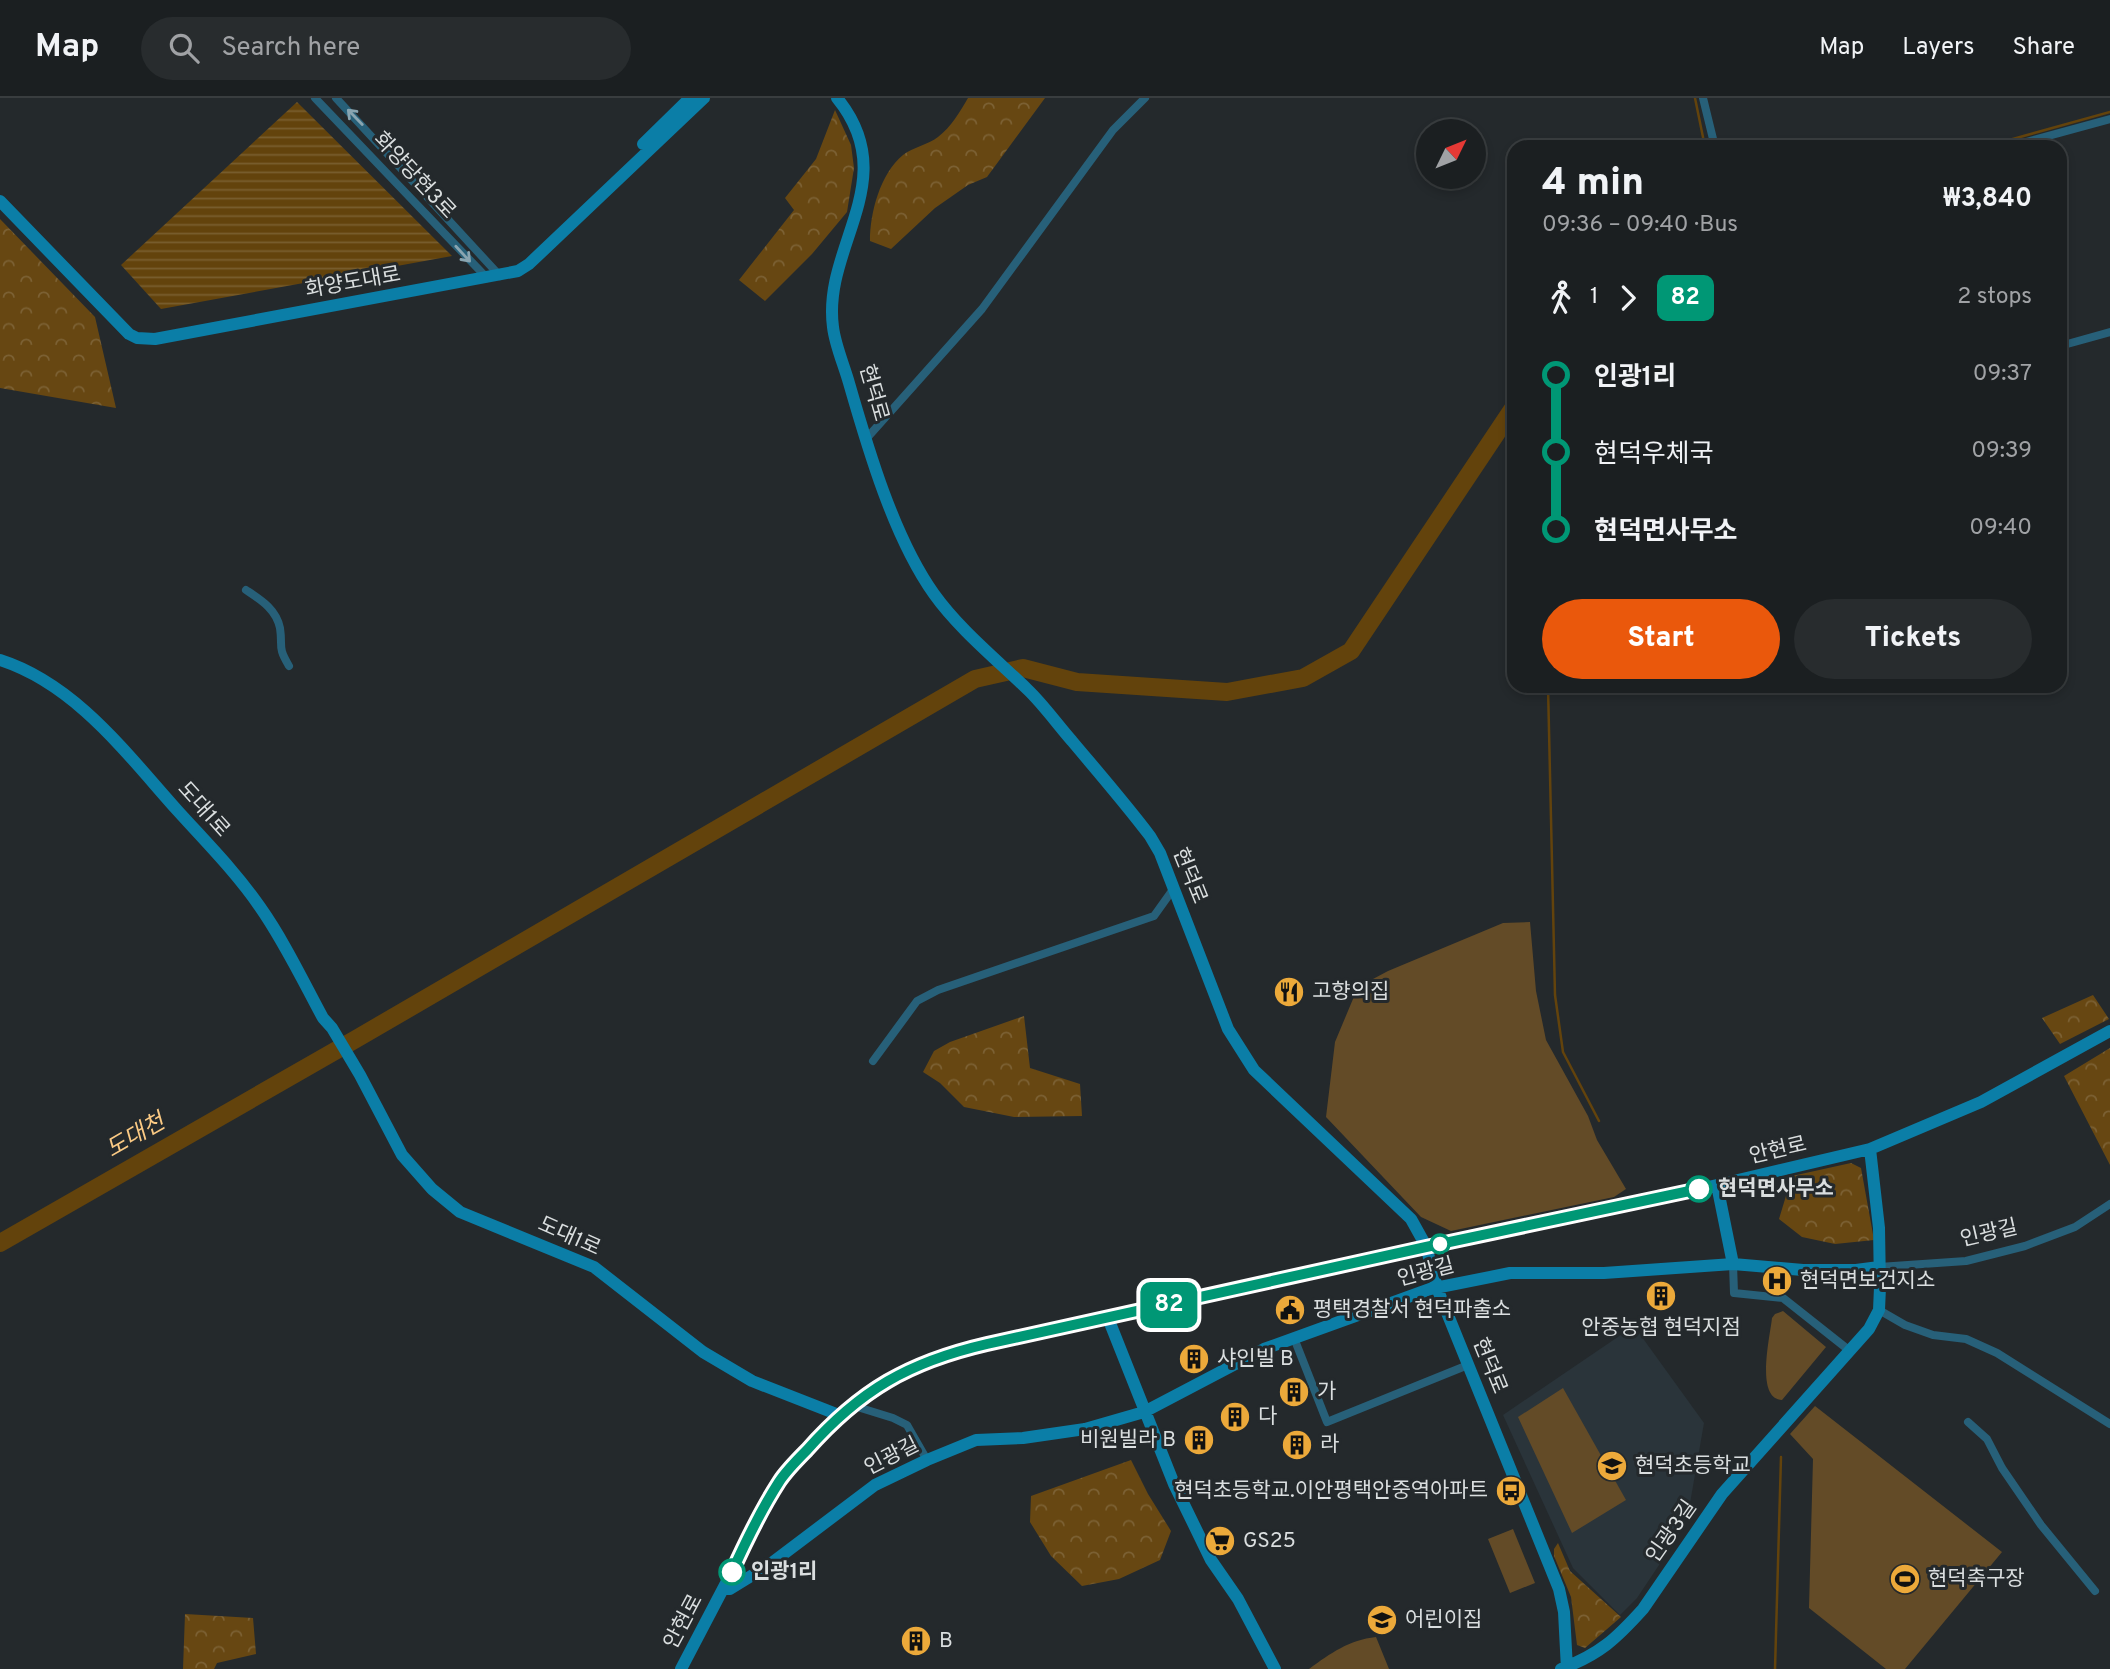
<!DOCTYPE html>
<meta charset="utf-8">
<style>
body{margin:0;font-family:Overpass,"Noto Sans KR",sans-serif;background:#282c2e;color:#f1f3f6;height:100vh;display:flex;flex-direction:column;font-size:26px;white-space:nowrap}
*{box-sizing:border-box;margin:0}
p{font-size:23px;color:#a0a2a5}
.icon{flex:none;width:38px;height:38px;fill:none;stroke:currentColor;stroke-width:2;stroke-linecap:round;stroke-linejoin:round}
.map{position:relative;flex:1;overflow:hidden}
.panel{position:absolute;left:1507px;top:42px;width:560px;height:553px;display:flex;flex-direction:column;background:#1b1f21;border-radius:21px;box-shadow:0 4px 10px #0003,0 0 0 2px #393d3f}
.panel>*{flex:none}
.badge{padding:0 14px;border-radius:10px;font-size:24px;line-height:46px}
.needle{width:46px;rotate:47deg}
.buttons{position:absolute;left:1416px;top:21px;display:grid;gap:14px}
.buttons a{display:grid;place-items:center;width:70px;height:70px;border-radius:50%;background:#1b1f21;box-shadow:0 4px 10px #0003,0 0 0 2px #393d3f;font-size:35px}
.map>.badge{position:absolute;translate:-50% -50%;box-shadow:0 0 0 4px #fff}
.legs{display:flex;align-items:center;gap:10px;height:77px;padding:0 35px;font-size:23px}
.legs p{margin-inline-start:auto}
.summary{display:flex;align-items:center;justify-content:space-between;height:119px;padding:0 35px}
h1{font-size:38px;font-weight:800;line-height:52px}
.primary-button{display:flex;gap:14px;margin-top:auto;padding:14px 35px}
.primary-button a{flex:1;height:80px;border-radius:42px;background:#ea580c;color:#fff;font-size:28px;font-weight:800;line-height:80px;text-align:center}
.primary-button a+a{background:#282c2e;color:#f1f3f6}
ul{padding:0 35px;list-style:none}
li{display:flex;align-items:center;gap:24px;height:77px;font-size:26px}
li i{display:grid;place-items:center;width:10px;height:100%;margin:0 9px;background:currentColor}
li i::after{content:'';width:18px;height:18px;margin:-9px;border:5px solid;border-radius:50%;background:#1b1f21}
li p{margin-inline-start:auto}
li:first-child i{background:linear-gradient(#0000 50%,currentColor 0)}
li:last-child i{background:linear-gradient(currentColor 50%,#0000 0)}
header{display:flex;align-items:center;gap:42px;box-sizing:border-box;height:98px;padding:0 35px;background:#1b1f21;border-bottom:2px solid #393d3f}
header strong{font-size:33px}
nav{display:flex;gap:38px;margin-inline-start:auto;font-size:24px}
.search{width:490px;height:63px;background:#282c2e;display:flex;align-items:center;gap:18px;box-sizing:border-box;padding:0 24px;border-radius:38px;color:#a0a2a5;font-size:26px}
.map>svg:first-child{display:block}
.built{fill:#2a343a}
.green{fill:#634b27}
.forest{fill:url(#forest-crowns)}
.water{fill:url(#water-rules)}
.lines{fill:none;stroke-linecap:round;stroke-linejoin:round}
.stream{stroke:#63430c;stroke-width:2.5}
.river{stroke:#63430c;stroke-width:18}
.street{stroke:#276079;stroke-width:8}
.secondary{stroke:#0b7ea7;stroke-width:12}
.oneway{stroke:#89a5b1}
.line-1-casing{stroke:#fff;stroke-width:16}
.line-1{stroke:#009775;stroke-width:10}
.stop-1-dot{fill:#fff;stroke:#009775;stroke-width:3.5}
.labels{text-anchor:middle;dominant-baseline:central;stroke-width:6;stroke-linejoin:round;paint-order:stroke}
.street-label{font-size:21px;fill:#dadedf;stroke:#24292c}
.poi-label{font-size:21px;fill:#dadedf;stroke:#24292c;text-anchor:start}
.stop-label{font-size:21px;font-weight:bold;fill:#dadedf;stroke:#24292c;text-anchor:start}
.water-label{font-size:23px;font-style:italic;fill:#fbca84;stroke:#24292c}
</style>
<header>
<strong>Map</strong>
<div class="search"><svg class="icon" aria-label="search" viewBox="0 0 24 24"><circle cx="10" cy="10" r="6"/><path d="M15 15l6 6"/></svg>Search here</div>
<nav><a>Map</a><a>Layers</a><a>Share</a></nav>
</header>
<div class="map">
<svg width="2110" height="1571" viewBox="0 0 2110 1571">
<defs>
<pattern id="forest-crowns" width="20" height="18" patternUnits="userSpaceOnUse" patternTransform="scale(1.75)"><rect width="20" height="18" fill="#674712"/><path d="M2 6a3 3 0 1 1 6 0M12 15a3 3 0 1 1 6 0" fill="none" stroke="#7c6134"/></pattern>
<pattern id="water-rules" width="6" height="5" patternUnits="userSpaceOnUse" patternTransform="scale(1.75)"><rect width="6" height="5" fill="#63430c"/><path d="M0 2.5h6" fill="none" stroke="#795e2f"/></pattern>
</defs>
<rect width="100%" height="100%" fill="#24292c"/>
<path class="built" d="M1634,1228L1704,1325L1689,1411L1677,1440L1637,1500L1620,1517L1573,1470L1503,1317Z"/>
<path class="green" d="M1530,824L1536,893L1546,942L1588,1018L1597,1042L1626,1091L1614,1099L1451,1133L1421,1119L1326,1019L1335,944L1358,889L1388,873L1503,825Z
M1783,1213L1826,1249L1782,1302C1755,1301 1770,1239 1772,1220L1775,1216Z
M1563,1290L1626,1402L1572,1435L1518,1319Z
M1815,1308L2002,1454L1905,1571H1886L1809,1510L1813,1361L1790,1336Z
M1513,1431L1535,1485L1510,1495L1488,1441Z
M1376,1539L1389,1571H1309C1331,1555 1349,1542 1376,1539Z"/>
<path class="forest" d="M968,0H1045L987,79L968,87L935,110L891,151L870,143C870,115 880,76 903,57C913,49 928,47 938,39C951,29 960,14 968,0Z
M835,12L851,47L854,70L847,114L812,156L765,203L739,182L794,112L785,100L816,61Z
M0,121L95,219L116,310L0,290Z
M2093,897L2109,921L2060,946L2042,920Z
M1024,918L1030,970L1080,986L1082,1018L1014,1019L964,1009L940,985L923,974L934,953L950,944Z
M2110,950V1067L2064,978Z
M1851,1065L1861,1070L1874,1142L1835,1146L1802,1139L1779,1121L1792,1078Z
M1131,1362L1148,1396L1171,1433L1160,1462L1119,1481L1082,1488L1051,1458L1030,1424L1031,1398Z
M1558,1445L1570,1473L1621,1519L1585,1550L1577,1547L1571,1499L1554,1458V1451Z
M185,1516L253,1520L256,1556L217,1565L214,1571H183Z"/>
<path class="water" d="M297,4L452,158L161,211L121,167Z"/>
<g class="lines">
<path class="stream" d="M1695,0L1705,49
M1984,49L2110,14
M1548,588L1555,897L1563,954L1599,1023
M1775,1571L1781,1359"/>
<path class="river" d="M0,1145L356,941L975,581L1023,570L1077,584L1227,594L1303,580L1351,553L1514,309"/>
<path class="street" d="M315,0L487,180
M336,0L500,178
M1703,0L1715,49
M2008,49L2110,21
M2060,248L2110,234
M866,341L982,211L1113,32L1145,0
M246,492C261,502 276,511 280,530C283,550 277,548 289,568
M873,963L917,903L938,892L1154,818L1174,790
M1733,1166L1734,1195L1783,1200L1850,1253
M1879,1169L1966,1163L2025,1148L2075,1129L2110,1106
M1879,1212L1905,1227L1933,1237L1966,1241L1997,1255L2110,1326
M1294,1240L1327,1324L1468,1267
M851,1307L893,1320L907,1327L927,1362
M1968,1324L1987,1341L2002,1370L2041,1427L2095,1493"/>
<path class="secondary" d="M837,0C904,82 822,148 833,229C835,247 844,267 849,285C868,351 894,440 934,496C959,531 996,561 1027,591C1043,606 1057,626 1072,643C1098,674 1125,705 1150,738L1160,755L1228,931L1254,972L1411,1121L1426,1148L1437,1190L1559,1491L1564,1514L1567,1571
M643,46L690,0
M0,103L129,236L137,240L155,241L518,173L529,166L704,0
M0,562C75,586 126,655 177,712C205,743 236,774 260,809C284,843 303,883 323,920L332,930L360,977L402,1057L432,1091L460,1114L594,1169L703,1254L752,1283L839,1317
M1717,1087L1733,1166
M1108,1220L1174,1386L1211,1462L1238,1501L1275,1571
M724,1491H730L769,1467L875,1387L927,1362L976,1342L1023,1340L1085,1331L1144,1314L1264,1251L1430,1191L1510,1175H1604L1733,1166L1803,1172H1856L1879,1169
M681,1571L780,1382L810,1348L839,1317L878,1288L919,1266L963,1252L1426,1148L1683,1095L1870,1051L1981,1004L2110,933
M1561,1571C1600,1556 1616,1541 1643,1511L1722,1396L1869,1231L1879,1212L1880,1189L1879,1130L1870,1051"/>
</g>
<defs><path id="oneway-shaft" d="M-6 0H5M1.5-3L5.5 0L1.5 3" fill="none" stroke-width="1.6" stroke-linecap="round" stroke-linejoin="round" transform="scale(1.75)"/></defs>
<g class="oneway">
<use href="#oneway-shaft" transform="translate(355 19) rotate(-134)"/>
<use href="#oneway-shaft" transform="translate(463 156) rotate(47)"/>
</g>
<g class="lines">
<g class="line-1-casing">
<path id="line-1" d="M732,1474C746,1443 761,1412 779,1384C786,1373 797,1362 807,1352C860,1292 909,1264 987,1246L1426,1149L1699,1091"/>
</g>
<use href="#line-1" class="line-1"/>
</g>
<defs>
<g id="restaurant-disc" transform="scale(1.575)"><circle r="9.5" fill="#eca93a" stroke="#24292c"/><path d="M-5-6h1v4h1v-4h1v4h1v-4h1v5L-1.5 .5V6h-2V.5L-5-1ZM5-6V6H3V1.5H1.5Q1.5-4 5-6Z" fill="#111"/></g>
<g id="hospital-disc" transform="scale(1.575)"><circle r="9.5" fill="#eca93a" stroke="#24292c"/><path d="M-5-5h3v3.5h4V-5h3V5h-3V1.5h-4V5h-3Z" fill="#111"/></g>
<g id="building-disc" transform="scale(1.575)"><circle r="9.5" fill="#eca93a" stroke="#24292c"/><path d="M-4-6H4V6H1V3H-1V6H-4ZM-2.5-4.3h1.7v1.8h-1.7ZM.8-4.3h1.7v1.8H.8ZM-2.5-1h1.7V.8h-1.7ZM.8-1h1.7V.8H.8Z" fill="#111"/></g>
<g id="civic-disc" transform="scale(1.575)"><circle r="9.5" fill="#eca93a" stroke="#24292c"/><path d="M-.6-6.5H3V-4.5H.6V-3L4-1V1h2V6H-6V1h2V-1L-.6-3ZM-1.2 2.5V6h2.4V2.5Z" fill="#111"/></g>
<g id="school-disc" transform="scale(1.575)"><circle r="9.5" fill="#eca93a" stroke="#24292c"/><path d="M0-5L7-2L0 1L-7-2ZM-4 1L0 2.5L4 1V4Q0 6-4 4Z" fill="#111"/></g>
<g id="bus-disc" transform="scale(1.575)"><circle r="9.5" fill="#eca93a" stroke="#24292c"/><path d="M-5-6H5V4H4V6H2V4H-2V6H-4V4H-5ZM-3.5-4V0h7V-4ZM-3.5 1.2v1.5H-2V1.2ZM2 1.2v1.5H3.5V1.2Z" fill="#111"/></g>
<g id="supermarket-disc" transform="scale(1.575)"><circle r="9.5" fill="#eca93a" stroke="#24292c"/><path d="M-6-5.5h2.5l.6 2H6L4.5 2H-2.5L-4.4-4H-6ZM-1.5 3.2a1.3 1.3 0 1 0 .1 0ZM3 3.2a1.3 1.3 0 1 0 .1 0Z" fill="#111"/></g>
<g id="stadium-disc" transform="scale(1.575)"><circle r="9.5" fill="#eca93a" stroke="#24292c"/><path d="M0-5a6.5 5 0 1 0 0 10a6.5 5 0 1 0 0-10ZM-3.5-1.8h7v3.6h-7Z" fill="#111"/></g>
</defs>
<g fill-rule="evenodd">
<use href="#restaurant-disc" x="1289" y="894"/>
<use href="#hospital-disc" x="1777" y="1183"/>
<use href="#building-disc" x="1661" y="1198"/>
<use href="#civic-disc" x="1290" y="1212"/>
<use href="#building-disc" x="1194" y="1261"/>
<use href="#building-disc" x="1294" y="1294"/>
<use href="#building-disc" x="1235" y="1319"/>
<use href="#building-disc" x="1199" y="1342"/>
<use href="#building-disc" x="1297" y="1347"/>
<use href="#school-disc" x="1612" y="1368"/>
<use href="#bus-disc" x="1511" y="1393"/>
<use href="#supermarket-disc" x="1220" y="1443"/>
<use href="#stadium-disc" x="1905" y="1481"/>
<use href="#school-disc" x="1382" y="1522"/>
<use href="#building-disc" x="916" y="1543"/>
</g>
<g class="stop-1-dot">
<circle cx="1699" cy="1091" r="12"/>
<circle cx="1440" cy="1146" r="9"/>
<circle cx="732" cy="1474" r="12"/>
</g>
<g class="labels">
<g class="street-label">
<text transform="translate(414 78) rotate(47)">화양당현3로</text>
<text transform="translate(353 185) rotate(-10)">화양도대로</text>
<text transform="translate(873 295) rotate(74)">현덕로</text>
<text transform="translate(203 712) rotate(48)">도대1로</text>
<text transform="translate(1189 778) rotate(68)">현덕로</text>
<text transform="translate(1778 1053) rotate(-13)">안현로</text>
<text transform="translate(1989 1136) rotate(-13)">인광길</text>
<text transform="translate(569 1139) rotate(24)">도대1로</text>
<text transform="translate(1426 1175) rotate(-15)">인광길</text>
<text transform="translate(1489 1268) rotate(68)">현덕로</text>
<text transform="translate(892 1359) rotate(-27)">인광길</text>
<text transform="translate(1672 1434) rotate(-55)">인광3길</text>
<text transform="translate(684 1524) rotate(-62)">안현로</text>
</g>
<g class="poi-label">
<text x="1312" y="894">고향의집</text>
<text x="1800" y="1183">현덕면보건지소</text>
<text x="1313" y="1212">평택경찰서 현덕파출소</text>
<text x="1661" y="1230" text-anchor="middle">안중농협 현덕지점</text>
<text x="1217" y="1261">샤인빌 B</text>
<text x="1317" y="1294">가</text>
<text x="1258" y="1319">다</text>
<text x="1176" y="1342" text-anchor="end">비원빌라 B</text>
<text x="1320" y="1347">라</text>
<text x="1635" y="1368">현덕초등학교</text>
<text x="1488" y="1393" text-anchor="end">현덕초등학교.이안평택안중역아파트</text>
<text x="1243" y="1443">GS25</text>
<text x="1928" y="1481">현덕축구장</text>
<text x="1405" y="1522">어린이집</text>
<text x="939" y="1543">B</text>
</g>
<g class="stop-label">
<text x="1718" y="1091">현덕면사무소</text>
<text x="751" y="1474">인광1리</text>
</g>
<g class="water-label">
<text transform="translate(136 1039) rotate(-30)">도대천</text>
</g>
</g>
</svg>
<div class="buttons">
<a><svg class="needle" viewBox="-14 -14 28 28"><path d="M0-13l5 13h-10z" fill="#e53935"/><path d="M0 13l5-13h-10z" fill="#a0a2a5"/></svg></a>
</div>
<b class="badge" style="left:1169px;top:1207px;background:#009775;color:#fff">82</b>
<section class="panel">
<div class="summary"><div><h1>4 min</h1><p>09:36 – 09:40 · Bus</p></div><b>₩3,840</b></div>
<div class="legs"><svg class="icon" aria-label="walk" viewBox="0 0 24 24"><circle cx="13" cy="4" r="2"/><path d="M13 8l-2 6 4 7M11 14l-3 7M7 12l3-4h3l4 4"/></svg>1<svg class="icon" aria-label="forward" viewBox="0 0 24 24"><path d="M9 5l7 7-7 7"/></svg><b class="badge" style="background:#009775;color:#fff">82</b><p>2 stops</p></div>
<ul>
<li><i style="color:#009775"></i><b>인광1리</b><p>09:37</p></li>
<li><i style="color:#009775"></i><span>현덕우체국</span><p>09:39</p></li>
<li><i style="color:#009775"></i><b>현덕면사무소</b><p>09:40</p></li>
</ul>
<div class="primary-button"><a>Start</a><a>Tickets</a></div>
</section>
</div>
